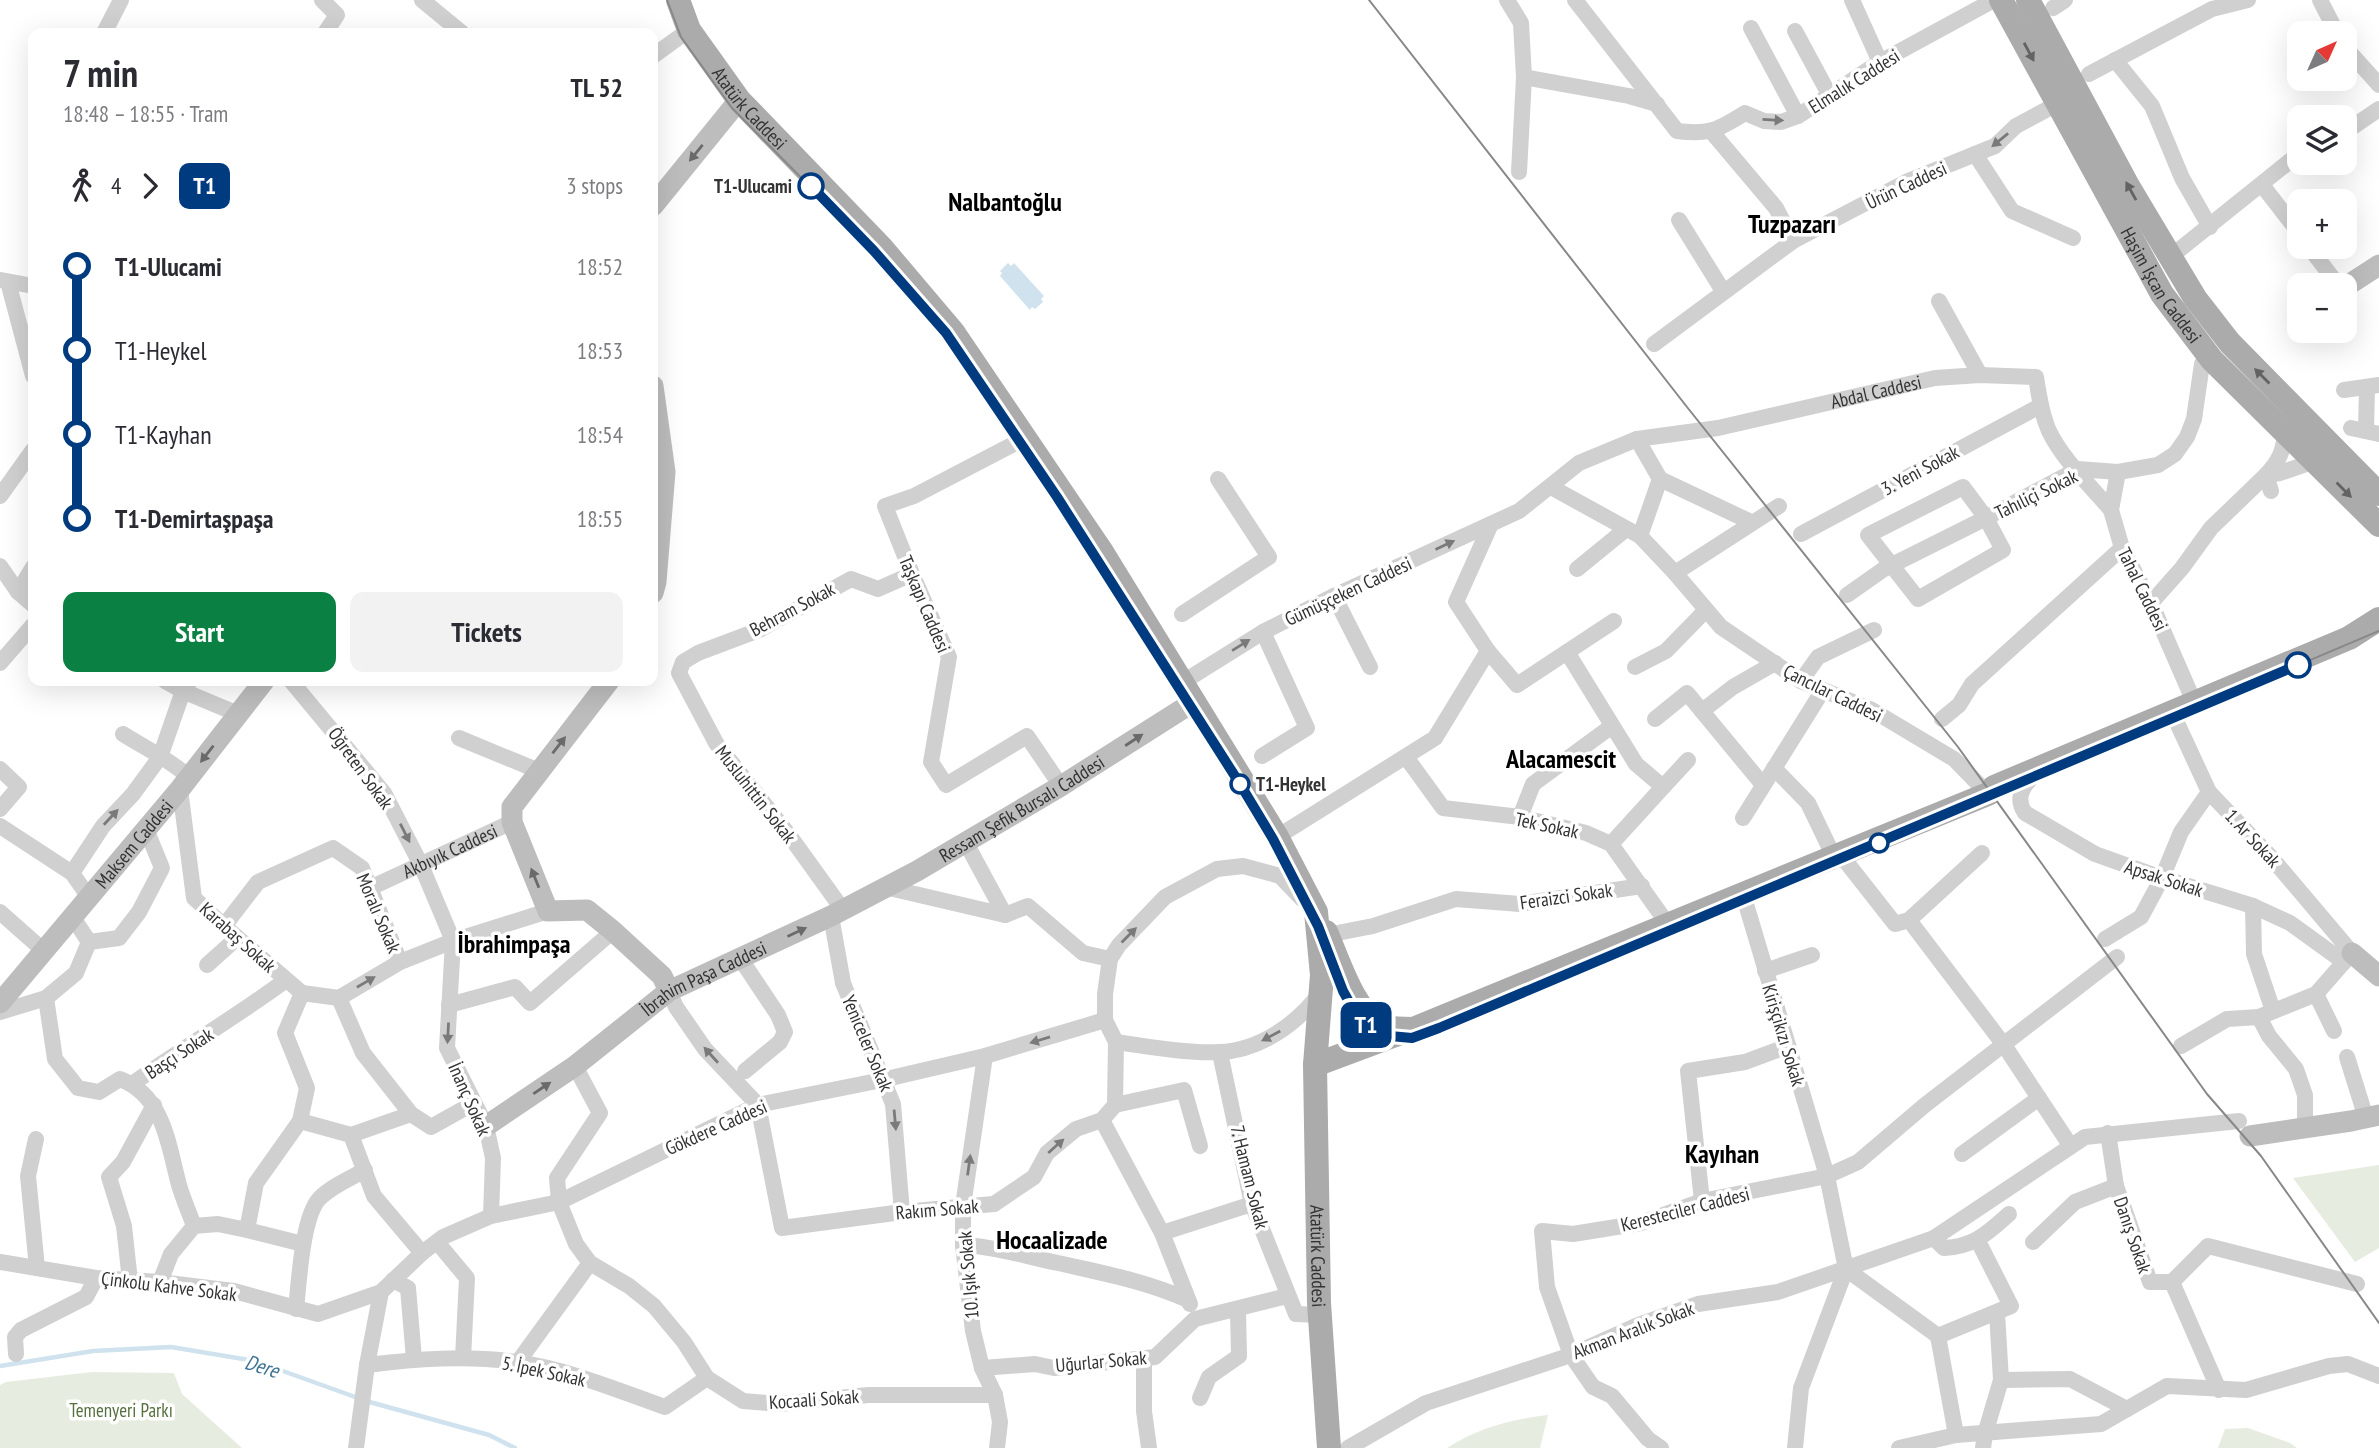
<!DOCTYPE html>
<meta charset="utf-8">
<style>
body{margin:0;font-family:"PT Sans Narrow",sans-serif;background:#f2f2f3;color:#2b2b33;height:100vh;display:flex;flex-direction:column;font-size:26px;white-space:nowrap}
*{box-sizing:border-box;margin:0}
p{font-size:23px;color:#7c7c81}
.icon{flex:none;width:38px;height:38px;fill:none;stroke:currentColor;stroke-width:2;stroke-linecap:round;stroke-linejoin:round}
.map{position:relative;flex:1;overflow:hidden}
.drawer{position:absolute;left:28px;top:28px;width:630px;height:658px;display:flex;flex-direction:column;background:#fff;border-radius:14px;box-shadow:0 7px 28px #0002}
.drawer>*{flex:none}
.badge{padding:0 14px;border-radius:10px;font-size:24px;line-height:46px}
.needle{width:46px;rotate:45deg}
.buttons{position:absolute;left:2287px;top:21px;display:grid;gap:14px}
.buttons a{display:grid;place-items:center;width:70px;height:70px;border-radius:14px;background:#fff;box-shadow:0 7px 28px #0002;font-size:35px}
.map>.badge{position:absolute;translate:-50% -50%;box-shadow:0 0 0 4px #fff}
.legs{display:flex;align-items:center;gap:10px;height:77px;padding:0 35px;font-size:23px}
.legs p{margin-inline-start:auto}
.summary{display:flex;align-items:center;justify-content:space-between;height:119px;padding:0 35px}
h1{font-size:38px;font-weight:800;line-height:52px}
.action{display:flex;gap:14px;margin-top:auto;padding:14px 35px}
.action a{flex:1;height:80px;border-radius:14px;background:#0b8043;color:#fff;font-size:28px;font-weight:800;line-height:80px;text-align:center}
.action a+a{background:#f2f2f3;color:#2b2b33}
ul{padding:0 35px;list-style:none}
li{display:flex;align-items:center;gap:24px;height:84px;font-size:26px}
li i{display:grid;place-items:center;width:10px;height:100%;margin:0 9px;background:currentColor}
li i::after{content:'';width:18px;height:18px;margin:-9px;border:5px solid;border-radius:50%;background:#fff}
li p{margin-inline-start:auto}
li:first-child i{background:linear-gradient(#0000 50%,currentColor 0)}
li:last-child i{background:linear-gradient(currentColor 50%,#0000 0)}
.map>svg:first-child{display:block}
.green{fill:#e6ecdf}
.water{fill:#cfe2ee}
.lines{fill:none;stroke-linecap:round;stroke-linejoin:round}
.stream{stroke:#cfe2ee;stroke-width:4.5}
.street{stroke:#d0d0d0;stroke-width:16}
.secondary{stroke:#bdbdbd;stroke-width:21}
.primary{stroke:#ababab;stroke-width:24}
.tram{stroke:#888;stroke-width:2}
.oneway{fill:#636363}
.oneway2{fill:#7a7a7a}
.oneway3{fill:#6a6a6a}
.line-1-casing{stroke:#fff;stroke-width:16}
.line-1{stroke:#003b80;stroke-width:10}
.stop-1-dot{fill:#fff;stroke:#003b80;stroke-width:3.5}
.labels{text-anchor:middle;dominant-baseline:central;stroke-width:7;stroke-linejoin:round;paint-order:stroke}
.street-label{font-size:19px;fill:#333;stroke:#fff}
.stop-label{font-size:19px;font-weight:bold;fill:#333;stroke:#fff;text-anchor:end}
.park-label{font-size:19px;fill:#56703f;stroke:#fff}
.water-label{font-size:21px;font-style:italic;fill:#3f7597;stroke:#fff}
.district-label{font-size:26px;font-weight:bold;fill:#000;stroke:#fff}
</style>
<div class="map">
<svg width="2379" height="1448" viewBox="0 0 2379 1448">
<rect width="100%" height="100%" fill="#fff"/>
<path class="green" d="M2379,1165V1248L2355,1262L2293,1178Z
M92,1372L174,1373L182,1394L242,1448H0V1385L6,1382Z
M1548,1415L1540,1448H1447C1477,1428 1513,1419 1548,1415Z
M2248,1428L2290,1443L2297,1448H2218L2225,1429Z"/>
<path class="water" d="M1008,263L1011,266L1014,263L1044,296L1041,299L1043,302L1035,309L1032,307L1030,310L1000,276L1002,273L1000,271Z"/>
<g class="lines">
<path class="stream" d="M0,1366L93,1351L171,1347L255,1361L358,1398
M366,1401L489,1435L515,1448"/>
<g class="street">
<path d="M322,0L337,15L325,33"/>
<path d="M422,0L462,33"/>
<path d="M1507,0L1521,23L1524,77L1519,172"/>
<path d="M1575,0L1677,131C1709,135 1718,130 1745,113L1764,121L1781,122L1798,116L1880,62L1994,0"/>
<path d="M1852,0L1880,62"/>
<path d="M2320,0L2337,33"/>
<path d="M2053,8L2065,0"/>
<path d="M1751,28L1798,116"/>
<path d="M1795,31L1830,96"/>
<path d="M104,33L121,0"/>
<path d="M2345,47L2379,85"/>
<path d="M653,56L689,30"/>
<path d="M2115,60L2152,106L2182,178L2210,227"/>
<path d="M2089,74L2212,9L2248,0"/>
<path d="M1524,77L1629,96L1657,104"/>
<path d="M1711,131L1776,208L1793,241"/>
<path d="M2345,132L2379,109"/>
<path d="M1975,154L2012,211L2073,238"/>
<path d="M2262,185L2300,234"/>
<path d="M1679,220L1723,291"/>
<path d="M2309,247L2338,285"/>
<path d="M2169,258L2300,153"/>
<path d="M1,280L33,286"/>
<path d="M8,282L33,376"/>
<path d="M1939,301L1980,375"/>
<path d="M1654,344L1793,241L1906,182L1995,146L2016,126L2057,104"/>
<path d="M2344,390L2379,385"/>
<path d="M2351,428L2379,434"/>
<path d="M2366,431L2367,387"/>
<path d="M1025,438L914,496L885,506L912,574L949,657L931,762L946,785L1027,736L1061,786"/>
<path d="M1637,439L1660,479L1640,536"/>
<path d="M2118,472L2111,510L2122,548L2151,603L2194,702"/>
<path d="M2266,475L2280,473L2315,461"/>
<path d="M2266,475C2279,461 2284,451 2285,431"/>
<path d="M1660,479L1751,522"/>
<path d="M1551,487L1640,536L1675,573L1721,627L1801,681L1872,710L1954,759L1988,794"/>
<path d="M1963,487L1986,518L2003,550L1918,599L1868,535Z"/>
<path d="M0,496L33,450"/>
<path d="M1801,534L2040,406"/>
<path d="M0,566L18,592L33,605"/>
<path d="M1577,569L1626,529"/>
<path d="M1675,573L1779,506"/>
<path d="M18,592L33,567"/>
<path d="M1847,595L1884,569L1986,518L2078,469L2118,472L2158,465L2175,454L2187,437L2194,419L2202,364L2212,360"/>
<path d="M1334,596L1370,667"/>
<path d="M2151,603L2182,568L2211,528L2266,475L2271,491"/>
<path d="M1182,614L1269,557L1218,479"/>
<path d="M1488,651L1517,685L1614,621"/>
<path d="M1567,652L1636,764L1663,787L1611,844"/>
<path d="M0,663L33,625"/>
<path d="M1635,667L1666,651L1706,610"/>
<path d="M165,681L183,691L238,714"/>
<path d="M291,681L384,793L421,865L453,941L447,1048L486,1126L493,1158L491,1216"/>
<path d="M1801,681L1818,657L1874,630"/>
<path id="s1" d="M1183,682L1263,632L1334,596L1519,511L1579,463L1637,439L1718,428L1935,378L1980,375L2036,377C2039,395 2041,413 2049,431C2063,460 2090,485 2111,510"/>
<path d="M1702,711L1733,687L1775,663"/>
<path d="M1655,719L1687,693L1763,785"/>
<path d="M1942,719L1959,705L1972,684L2122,548"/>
<path d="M123,734C145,748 169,759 189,777"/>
<path d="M459,738L539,771"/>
<path d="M1262,756L1307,728L1263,632"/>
<path d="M1406,757L1443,808L1520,817L1586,833L1611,844L1669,926"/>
<path d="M1774,768L1808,803L1834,857"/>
<path d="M0,769L19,787L0,809"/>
<path d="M2037,773C2024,784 2014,797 2025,813L2095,854L2162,878L2253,906L2290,923L2344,962L2352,953L2270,856L2209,792L2172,712"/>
<path d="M1663,787L1688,760"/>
<path d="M180,789L194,898L224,926L302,993"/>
<path d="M1520,817L1533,784L1612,726"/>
<path d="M1743,818L1823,690"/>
<path d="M0,826L72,873L88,896"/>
<path d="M1277,837L1435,738L1488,651L1456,602L1491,524"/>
<path d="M966,843L1005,915"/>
<path d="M1840,854L1895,924L1909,920L1982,853"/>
<path d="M72,873L103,826L133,794L160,757L183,691L190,681"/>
<path d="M885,887L1005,915L1028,906L1083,953L1110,959"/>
<path id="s2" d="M370,888L512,822"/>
<path d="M1743,894L1827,1176L1846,1269"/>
<path d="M1302,899L1280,876L1243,866L1217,869L1165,897L1119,945L1110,959L1105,994V1020L1116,1042C1146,1046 1189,1054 1219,1052C1259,1051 1297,1024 1320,993"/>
<path d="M2253,906L2254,954L2273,1011"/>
<path d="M843,910L789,835L716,743L679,673L683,662L698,653L759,630L851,579L878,589L912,574"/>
<path d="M0,912L44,951"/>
<path d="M831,916L843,983L893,1104L902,1212"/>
<path d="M1909,920L2004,1045L2070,1145"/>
<path d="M224,926L258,882L333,848L362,868L400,962"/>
<path d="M1327,935L1373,926L1456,899L1520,904L1642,886"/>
<path d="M2105,939L2141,917L2162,878L2181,832L2209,792"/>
<path d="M89,942L119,938L139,912L162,868L146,829"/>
<path d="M740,958L778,1015L785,1032L780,1042L745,1071"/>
<path d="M207,965L237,938"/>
<path d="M1765,971L1812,955"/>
<path d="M669,991L676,1007L705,1049L758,1105L782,1228L902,1212L994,1204L1034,1177L1047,1153L1076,1129L1102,1120L1115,1105L1116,1042"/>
<path d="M302,993L339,998L400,962L453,941L548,911"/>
<path d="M2316,994L2334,1031"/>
<path d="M46,998L55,1059L78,1088L99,1092L120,1079C164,1096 168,1144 179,1185C183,1199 189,1212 194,1226"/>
<path d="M339,998L363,1053L411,1114"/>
<path d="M449,1005L515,987L530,1003L613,931"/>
<path d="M0,1012L46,998L76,973L89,942L72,916"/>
<path d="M2259,1017L2269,1036L2296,1069L2305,1095V1128"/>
<path d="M2181,1046L2227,1019L2259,1017L2316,994L2344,962"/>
<path d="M1220,1053L1252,1204L1296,1314L1320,1315"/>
<path d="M985,1056L963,1206V1245L973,1331L982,1368L995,1395L1000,1422L997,1448"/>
<path d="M2347,1057L2366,1118"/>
<path d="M575,1066L600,1113L557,1178L559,1202L576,1244L590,1263L629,1286L654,1306L684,1342L707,1378L743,1401L780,1404L868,1395H995"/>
<path d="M132,1084C183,1048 236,1017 286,980"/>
<path d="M1115,1105L1184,1090L1200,1146"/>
<path d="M1102,1120L1162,1233L1190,1304"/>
<path d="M300,1121L351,1135L411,1114L431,1127L474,1103"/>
<path d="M2108,1133L2116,1186L2150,1282H2172L2219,1390"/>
<path d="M351,1135L374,1196L422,1253"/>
<path d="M36,1139L28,1176L37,1268"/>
<path d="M1962,1154L2039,1098"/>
<path d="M1702,1201L1688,1071L1745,1062L1788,1046"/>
<path d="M247,1230L303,1244"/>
<path d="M1162,1233L1252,1204"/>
<path d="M1934,1238L1944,1248C1975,1246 1986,1234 2009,1214"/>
<path d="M437,1242L467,1278L463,1358"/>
<path d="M2033,1242L2075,1202L2116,1186"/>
<path d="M963,1245C998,1247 1024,1256 1058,1263C1102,1273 1146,1281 1188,1300"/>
<path d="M0,1262L96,1278L160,1282L234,1291L318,1314L381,1292L422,1253L443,1237L491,1216L559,1202L758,1105L882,1080L985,1056L1105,1020"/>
<path d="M1846,1269L1938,1336"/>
<path d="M393,1280L408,1288L414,1359"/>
<path d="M130,1281L124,1226L109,1177L123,1162L154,1105"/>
<path d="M160,1282L171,1254L194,1226L218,1224L247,1230L256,1183L300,1121L307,1088L285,1033L302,993"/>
<path d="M2172,1282L2208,1246L2357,1284"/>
<path d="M296,1309C299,1283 302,1218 319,1199C330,1187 351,1178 365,1170"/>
<path d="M1938,1336L2011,1306L1978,1241"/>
<path d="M1938,1336L1956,1435"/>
<path d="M16,1354L15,1337L21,1330L86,1297L96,1278"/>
<path d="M1144,1358V1411L1149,1448"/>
<path d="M518,1362L590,1263"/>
<path d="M367,1365C416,1359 466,1355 516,1362C567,1369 617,1390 665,1407L707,1378"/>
<path d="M982,1368L1035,1364L1054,1368L1155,1357L1195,1319L1287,1296"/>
<path d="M2001,1380L2070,1379L2127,1409"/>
<path d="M1200,1398L1209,1377L1239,1356L1238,1310"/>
<path d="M356,1448L367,1365L381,1292"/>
<path d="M1348,1448L1426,1403L1571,1355L1638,1325L1698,1304L1778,1292L1934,1238L2085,1137L2239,1121"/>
<path d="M1661,1448L1648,1439L1612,1396L1593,1387L1571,1355L1547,1287L1542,1231L1573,1234L1641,1223L1702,1201L1827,1176L1858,1162L1925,1105L2117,957"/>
<path d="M1795,1448L1801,1388L1846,1269"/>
<path d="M1899,1448L1956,1435L2101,1424L2167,1386L2246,1390L2329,1366L2348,1364L2379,1376"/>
<path d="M1983,1448L1985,1434L2001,1380L1997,1313"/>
</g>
<g class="secondary">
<path d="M653,206L739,100"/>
<path d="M2345,287L2379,265"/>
<path d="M653,386L665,472L656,582L653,593"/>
<path d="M609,681L512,807V822L548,911L587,910L613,931L662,976L669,991"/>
<path d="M2352,953L2379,976"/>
<path id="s3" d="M0,1003L180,789L264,681"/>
<path id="s4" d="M486,1126L575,1066L669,991L831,916L917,871L1061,786L1195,701"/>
<path d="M2250,1136L2351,1121L2379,1115"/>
</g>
<g class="primary">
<path id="s5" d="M678,0L689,30L739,100L881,247L953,332L1102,552L1277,837L1316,912L1322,975L1315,1065L1319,1303L1329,1448"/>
<path id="s6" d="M2001,0L2162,294L2212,360L2379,525"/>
<path d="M2028,0L2128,186L2195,298L2230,343L2379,494"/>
<path d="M1994,787L2349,638L2379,619"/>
<path d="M1326,932C1338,958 1355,1018 1386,1027C1394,1029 1405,1029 1413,1029L1988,794"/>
<path d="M1315,1065L1406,1031"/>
</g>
<path class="tram" d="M667,0L681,37L732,108L874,251L946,333L1057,497L1273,839L1318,926L1338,979L1353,1010C1366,1029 1388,1041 1412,1038C1421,1036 1431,1031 1439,1028L2379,631
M1369,0L1687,407L1958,747L2207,1094L2261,1156L2379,1323"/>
</g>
<defs><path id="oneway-solid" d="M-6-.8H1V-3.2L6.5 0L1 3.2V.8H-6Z" transform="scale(1.75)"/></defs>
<g class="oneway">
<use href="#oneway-solid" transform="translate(2029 52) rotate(62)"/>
<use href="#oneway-solid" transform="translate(2131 191) rotate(-119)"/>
<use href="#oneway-solid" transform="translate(2262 376) rotate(-135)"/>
<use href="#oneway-solid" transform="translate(2344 490) rotate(45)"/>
</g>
<g class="oneway2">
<use href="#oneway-solid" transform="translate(1773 120) rotate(3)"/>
<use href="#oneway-solid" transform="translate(2000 140) rotate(141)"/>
<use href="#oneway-solid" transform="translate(1445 545) rotate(-25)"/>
<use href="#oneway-solid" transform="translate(1241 645) rotate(-32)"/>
<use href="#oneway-solid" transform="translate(111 817) rotate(-47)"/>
<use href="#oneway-solid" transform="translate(405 833) rotate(63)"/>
<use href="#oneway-solid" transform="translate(1129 935) rotate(-45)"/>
<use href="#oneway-solid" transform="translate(366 982) rotate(-30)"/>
<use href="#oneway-solid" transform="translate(448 1033) rotate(93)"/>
<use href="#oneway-solid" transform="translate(1271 1036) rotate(152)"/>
<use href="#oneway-solid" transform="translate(1040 1040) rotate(163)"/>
<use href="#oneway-solid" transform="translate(711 1055) rotate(-132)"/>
<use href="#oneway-solid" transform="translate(895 1120) rotate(85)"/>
<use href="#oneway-solid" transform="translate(1056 1146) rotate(-42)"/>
<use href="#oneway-solid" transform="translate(969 1165) rotate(-82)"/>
</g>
<g class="oneway3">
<use href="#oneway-solid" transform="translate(696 153) rotate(129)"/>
<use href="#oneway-solid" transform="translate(1134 740) rotate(-33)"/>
<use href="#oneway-solid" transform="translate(559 745) rotate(-52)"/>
<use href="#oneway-solid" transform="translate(207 754) rotate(128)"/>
<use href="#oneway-solid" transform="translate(535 878) rotate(-112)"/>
<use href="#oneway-solid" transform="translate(797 932) rotate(-25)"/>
<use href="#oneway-solid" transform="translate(542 1088) rotate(-34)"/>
</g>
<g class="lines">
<g class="line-1-casing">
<path id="line-1" d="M811,186L874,251L946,333L1057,497L1240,784L1273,839L1318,926L1343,991L1359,1020L1373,1031L1390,1036L1412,1038L1439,1028L2298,665"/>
</g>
<use href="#line-1" class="line-1"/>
</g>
<g class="stop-1-dot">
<circle cx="811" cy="186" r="12"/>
<circle cx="2298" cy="665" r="12"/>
<circle cx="1240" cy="784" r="9"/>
<circle cx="1879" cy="843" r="9"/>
</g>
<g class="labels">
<g class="street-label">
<text transform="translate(1854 81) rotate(-32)">Elmalık Caddesi</text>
<text stroke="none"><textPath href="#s5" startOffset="131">Atatürk Caddesi</textPath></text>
<text transform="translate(1906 185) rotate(-25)">Ürün Caddesi</text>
<text stroke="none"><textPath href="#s6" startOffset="327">Haşim İşcan Caddesi</textPath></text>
<text stroke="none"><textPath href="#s1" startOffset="761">Abdal Caddesi</textPath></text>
<text transform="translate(1920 470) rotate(-28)">3. Yeni Sokak</text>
<text transform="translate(2036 494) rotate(-26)">Tahıliçi Sokak</text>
<text transform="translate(2143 589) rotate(64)">Tahal Caddesi</text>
<text transform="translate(1348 591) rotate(-25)">Gümüşçeken Caddesi</text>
<text transform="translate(925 604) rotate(67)">Taşkapı Caddesi</text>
<text transform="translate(792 609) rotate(-28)">Behram Sokak</text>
<text transform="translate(1833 693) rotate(26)">Çancılar Caddesi</text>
<text transform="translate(361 768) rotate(54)">Öğreten Sokak</text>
<text transform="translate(756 794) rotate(52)">Musluhittin Sokak</text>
<text stroke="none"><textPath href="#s4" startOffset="625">Ressam Şefik Bursalı Caddesi</textPath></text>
<text transform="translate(1547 825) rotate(12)">Tek Sokak</text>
<text transform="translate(2253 838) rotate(47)">1. Ar Sokak</text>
<text stroke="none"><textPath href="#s3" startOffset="208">Maksem Caddesi</textPath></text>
<text stroke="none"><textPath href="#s2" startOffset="88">Akbıyık Caddesi</textPath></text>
<text transform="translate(2164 878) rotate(18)">Apsak Sokak</text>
<text transform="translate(1566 896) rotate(-8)">Feraizci Sokak</text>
<text transform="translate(379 913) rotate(67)">Moralı Sokak</text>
<text transform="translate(238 937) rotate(42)">Karabaş Sokak</text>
<text stroke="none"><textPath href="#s4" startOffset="264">İbrahim Paşa Caddesi</textPath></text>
<text transform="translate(1784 1035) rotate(73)">Kirişçikızı Sokak</text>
<text transform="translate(868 1043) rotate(67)">Yeniceler Sokak</text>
<text transform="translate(179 1053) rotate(-33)">Başçı Sokak</text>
<text transform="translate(470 1099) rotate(66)">İnanç Sokak</text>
<text transform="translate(716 1127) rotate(-24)">Gökdere Caddesi</text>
<text transform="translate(1250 1177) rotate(76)">7. Hamam Sokak</text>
<text transform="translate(937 1209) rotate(-5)">Rakım Sokak</text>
<text transform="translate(1685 1209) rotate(-14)">Keresteciler Caddesi</text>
<text transform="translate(2133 1235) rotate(71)">Danış Sokak</text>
<text stroke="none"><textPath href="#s5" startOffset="1463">Atatürk Caddesi</textPath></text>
<text transform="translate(968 1275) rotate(-95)">10. Işık Sokak</text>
<text transform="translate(169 1286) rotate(7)">Çinkolu Kahve Sokak</text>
<text transform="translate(1633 1330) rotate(-21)">Akman Aralık Sokak</text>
<text transform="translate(1101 1361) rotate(-5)">Uğurlar Sokak</text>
<text transform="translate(544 1371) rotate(12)">5. İpek Sokak</text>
<text transform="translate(814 1399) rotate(-4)">Kocaali Sokak</text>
</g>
<g class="stop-label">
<text x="792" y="186">T1-Ulucami</text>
<text x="1256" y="784" text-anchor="start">T1-Heykel</text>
</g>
<g class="park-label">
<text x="121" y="1410">Temenyeri Parkı</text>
</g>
<g class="water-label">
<text transform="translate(262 1366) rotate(17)">Dere</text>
</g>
<g class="district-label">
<text x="1005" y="201">Nalbantoğlu</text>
<text x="1792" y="223">Tuzpazarı</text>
<text x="1561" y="758">Alacamescit</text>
<text x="514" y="943">İbrahimpaşa</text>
<text x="1722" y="1153">Kayıhan</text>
<text x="1052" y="1239">Hocaalizade</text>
</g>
</g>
</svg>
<div class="buttons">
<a><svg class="needle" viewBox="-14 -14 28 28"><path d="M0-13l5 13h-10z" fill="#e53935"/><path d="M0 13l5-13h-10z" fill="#7c7c81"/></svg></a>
<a><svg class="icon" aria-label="layers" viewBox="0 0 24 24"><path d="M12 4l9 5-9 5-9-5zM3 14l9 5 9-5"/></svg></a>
<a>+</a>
<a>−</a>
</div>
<b class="badge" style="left:1366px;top:1025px;background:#003b80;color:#fff">T1</b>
<section class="drawer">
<div class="summary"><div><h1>7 min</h1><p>18:48 – 18:55 · Tram</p></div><b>TL 52</b></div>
<div class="legs"><svg class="icon" aria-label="walk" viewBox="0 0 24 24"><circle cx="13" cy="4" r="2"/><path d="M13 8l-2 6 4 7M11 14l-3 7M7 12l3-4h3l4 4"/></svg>4<svg class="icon" aria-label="forward" viewBox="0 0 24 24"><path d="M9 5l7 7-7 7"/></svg><b class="badge" style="background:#003b80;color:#fff">T1</b><p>3 stops</p></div>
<ul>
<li><i style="color:#003b80"></i><b>T1-Ulucami</b><p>18:52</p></li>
<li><i style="color:#003b80"></i><span>T1-Heykel</span><p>18:53</p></li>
<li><i style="color:#003b80"></i><span>T1-Kayhan</span><p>18:54</p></li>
<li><i style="color:#003b80"></i><b>T1-Demirtaşpaşa</b><p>18:55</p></li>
</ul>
<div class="action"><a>Start</a><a>Tickets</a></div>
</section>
</div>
